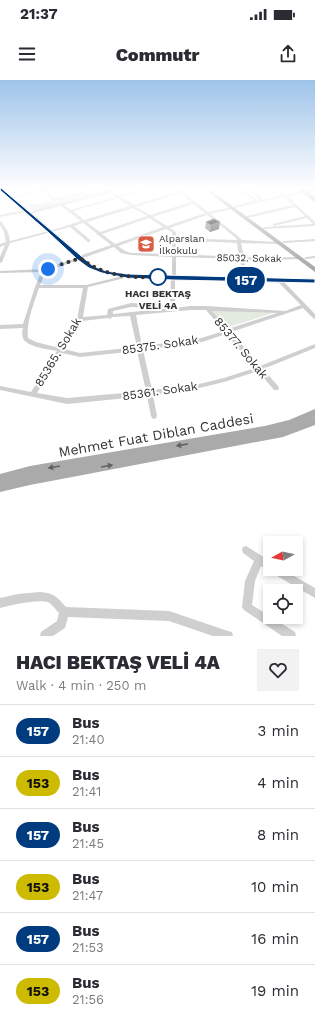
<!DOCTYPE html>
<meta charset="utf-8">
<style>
body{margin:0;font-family:"Work Sans",sans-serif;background:#f2f2f3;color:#2b2b33;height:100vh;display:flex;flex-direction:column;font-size:15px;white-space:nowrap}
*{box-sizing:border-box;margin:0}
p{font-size:13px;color:#7c7c81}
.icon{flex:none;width:22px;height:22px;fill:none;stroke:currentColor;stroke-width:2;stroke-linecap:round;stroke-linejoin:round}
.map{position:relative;height:556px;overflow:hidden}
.sheet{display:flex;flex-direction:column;background:#fff;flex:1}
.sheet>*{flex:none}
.badge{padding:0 8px;border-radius:13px;font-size:14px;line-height:26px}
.needle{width:26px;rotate:262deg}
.buttons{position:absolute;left:263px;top:456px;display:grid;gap:8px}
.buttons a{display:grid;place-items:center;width:40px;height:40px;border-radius:0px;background:#fff;box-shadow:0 2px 6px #0003;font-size:20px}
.you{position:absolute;width:20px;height:20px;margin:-10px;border:3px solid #fff;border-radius:50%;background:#1a73e8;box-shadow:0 0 0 6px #1a73e833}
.map>.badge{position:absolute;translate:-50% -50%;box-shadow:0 0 0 2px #fff}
.round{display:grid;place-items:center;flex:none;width:42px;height:42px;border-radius:0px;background:#f2f2f3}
.headline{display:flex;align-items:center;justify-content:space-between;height:68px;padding:0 16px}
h1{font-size:19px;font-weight:800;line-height:30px}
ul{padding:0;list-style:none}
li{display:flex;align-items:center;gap:12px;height:52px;padding:0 16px;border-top:1px solid #e1e1e2}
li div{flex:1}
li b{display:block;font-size:15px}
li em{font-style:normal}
li .badge{min-width:44px;font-weight:700;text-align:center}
.status{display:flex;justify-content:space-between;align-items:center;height:28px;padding:0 20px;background:#fff;direction:ltr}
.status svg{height:11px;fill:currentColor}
header{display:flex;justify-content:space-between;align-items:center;height:52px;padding:0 16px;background:#fff;font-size:18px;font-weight:800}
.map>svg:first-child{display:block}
.green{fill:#e3eadf}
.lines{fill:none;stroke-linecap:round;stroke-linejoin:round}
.minor{fill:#cfcfcf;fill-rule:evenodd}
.major{fill:#aaa;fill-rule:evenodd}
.highway{fill:#999;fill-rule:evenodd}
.highway-bridge{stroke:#999;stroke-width:6}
.wall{fill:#8c8c8c}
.shaded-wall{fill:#5e5e5e}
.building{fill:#191919;stroke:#5e5e5e}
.oneway{fill:#626262}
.line{fill:#003b80;stroke:#fff}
.walk{stroke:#323232;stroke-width:4;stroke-dasharray:0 7.2}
.stop-dot{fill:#fff;stroke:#003b80;stroke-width:2}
.labels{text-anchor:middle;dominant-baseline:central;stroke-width:4;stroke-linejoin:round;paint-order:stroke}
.far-poi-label{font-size:10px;fill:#323232;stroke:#fff;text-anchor:start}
.far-street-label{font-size:10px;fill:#323232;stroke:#fff}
.far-stop-label{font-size:10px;font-weight:bold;fill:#323232;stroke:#fff}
.street-label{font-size:12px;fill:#323232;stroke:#fff}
.near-street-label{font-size:14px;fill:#323232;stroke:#fff}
</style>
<div class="status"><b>21:37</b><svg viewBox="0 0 49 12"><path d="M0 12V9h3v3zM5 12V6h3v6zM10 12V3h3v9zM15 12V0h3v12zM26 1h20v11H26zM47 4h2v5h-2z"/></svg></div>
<header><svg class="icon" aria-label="menu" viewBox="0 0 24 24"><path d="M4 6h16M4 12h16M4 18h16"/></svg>Commutr<svg class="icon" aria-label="share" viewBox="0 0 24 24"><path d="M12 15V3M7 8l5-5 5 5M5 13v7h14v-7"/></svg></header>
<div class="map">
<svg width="315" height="556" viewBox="0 0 315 556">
<rect width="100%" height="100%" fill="#fff"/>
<path class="green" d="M99,109H114L34,131L27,125L64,119Z
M211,230L271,233H273L226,248Z"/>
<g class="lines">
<path class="minor" d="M43,109H49L46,110L54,119L93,109H99L53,121L43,111L11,119L9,118Z
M114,109H120L112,112L119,116L143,109H149L122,117L134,125L178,112L175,109H179L181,111L198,109L183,112L208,132L232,127V129L210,134L238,156L242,160L277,162L279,163L277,164L241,163L244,177L262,178L299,177L301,178L299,179L262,180H244L247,197L245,198L243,197L240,179L176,177V195L174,196L172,195V177L131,175L121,173L114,167L86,177H82V175L111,165L98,155H97L96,153L83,143L74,146L90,160V162H88L70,147L10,163L2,182L0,183V177L5,165L0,167V164L6,162L4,152L0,145V141H1L8,152L10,161L56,149L81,141L61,126L33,133H32V131ZM109,113L116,117L71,130L64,125ZM180,113L191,122L150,135L136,127ZM118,118L130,126L84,140L73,131ZM193,124L205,133L167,146L153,137ZM133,128L147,136L100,152L87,142ZM207,135L236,158L237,160L176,158V152L170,148ZM149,138L163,147L115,164L102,154ZM166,149L172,152V174L131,173L125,171L118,166ZM176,160L237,163L239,177L176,174Z
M237,109H241L258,121L260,120L248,109H252L263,120L282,115L275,109H279L285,115L303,111V113L287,116L315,142V146L264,149L263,148L265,147L313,144L307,138L273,146V144L305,136L295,127L247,138V136L293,125L284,117L234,128V126L255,121Z
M26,130H27V132L0,137V135Z
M315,159V161L284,163L282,162L284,161Z
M315,176V178L306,179L304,178L306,177Z
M80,177L82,178V179L46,191L40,205H86L127,195L129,196V197L88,207L83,237L107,235L108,229L131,223L170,225L171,198L173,197L175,198V226L177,227L176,228L190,226H207L285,231L301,225L279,203V202L281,201H283L315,234V239L313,238L303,228L231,252L260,286L315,264V268L263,289L278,306L279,308L278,310H274L258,291L224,302L195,309L153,315L157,336L156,338L154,339L152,338L151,336L147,316L67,324L0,310V306L31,312L57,271C48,269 26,267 23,258C22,255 22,251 23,248L0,249V245L23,244L35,207L41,192L0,193V191L44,189ZM39,208H83L77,239L59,268L36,262L28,258C26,242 34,223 39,208ZM131,227L169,228L113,234V231ZM190,230H206L224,251L198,259L142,266L136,235ZM212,231L277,233L228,249ZM130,236L137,267L80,273L64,269L82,241L108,238L110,239L112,237ZM226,254L255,288L224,298L195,305L152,310L143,270L199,263ZM137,271L146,311L67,318L37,313L62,273L80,277Z
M246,466L270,481V489H282L315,508V518L270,492L261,486L255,501L252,525L295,552L296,556H282L244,530L242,527L245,501L254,481L243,473L242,470L243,467Z
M40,512C54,513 57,517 66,527L169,531L228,551L232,552L233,556H213L169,541L68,537L65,548L53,556H40L41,552L57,541L59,533C56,530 52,524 48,522C37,519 11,525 0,528V518L18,514Z"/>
<path class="major" d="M0,109H4L93,186C124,198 160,196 193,196C234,197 274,198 315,199V203L127,198L102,193L89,188L49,152L0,111Z
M204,109H209L315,187V192Z
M315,329V337L312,338L315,337V345L283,357L30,405L0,412V394L30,386L265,346L289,340Z"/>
<path class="highway" d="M310,109H315V111H312Z
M303,111H307L315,117V122L303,113Z"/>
<path class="highway-bridge" d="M303,110L305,112"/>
</g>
<path class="wall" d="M206,142L219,149L210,152L205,148Z"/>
<path class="shaded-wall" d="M220,142L219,149L210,152L211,145Z"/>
<path class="building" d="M214,139L220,142L211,145L206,142Z"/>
<defs><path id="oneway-solid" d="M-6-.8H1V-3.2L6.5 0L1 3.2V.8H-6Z"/></defs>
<g class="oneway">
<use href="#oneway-solid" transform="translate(182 365) rotate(171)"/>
<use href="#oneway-solid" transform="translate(107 386) rotate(-10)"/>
<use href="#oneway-solid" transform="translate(54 387) rotate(170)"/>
</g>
<linearGradient id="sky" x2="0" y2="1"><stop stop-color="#9ec3e9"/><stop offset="0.58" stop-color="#fff"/><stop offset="1" stop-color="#fff" stop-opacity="0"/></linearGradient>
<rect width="315" height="187" fill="url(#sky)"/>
<path class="line" d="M1,108L93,186L106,191L127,194L315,199V203L173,200L127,198L102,193L89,188L78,180L49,153L0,110Z"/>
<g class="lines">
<path class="walk" d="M48,189L80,178C103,196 130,198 158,197"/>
</g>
<defs>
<g id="school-square" transform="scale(0.9)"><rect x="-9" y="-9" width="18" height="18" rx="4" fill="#d85d45" stroke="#fff"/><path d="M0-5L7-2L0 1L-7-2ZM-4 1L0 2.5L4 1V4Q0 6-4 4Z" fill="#fff"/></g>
</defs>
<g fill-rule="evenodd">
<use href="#school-square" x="146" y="164"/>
</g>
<circle class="stop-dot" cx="158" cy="197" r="8"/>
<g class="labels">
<g class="far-poi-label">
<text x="159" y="158">Alparslan<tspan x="159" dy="12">İlkokulu</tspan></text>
</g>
<g class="far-street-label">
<text transform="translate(249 178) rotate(1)">85032. Sokak</text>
</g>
<g class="far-stop-label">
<text x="158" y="213">HACI BEKTAŞ<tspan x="158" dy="12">VELİ 4A</tspan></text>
</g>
<g class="street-label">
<text transform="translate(160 265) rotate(-8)">85375. Sokak</text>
<text transform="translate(241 268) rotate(50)">85377. Sokak</text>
<text transform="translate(58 272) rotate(-59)">85365. Sokak</text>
<text transform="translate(160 311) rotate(-8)">85361. Sokak</text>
</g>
<g class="near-street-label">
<text transform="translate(156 355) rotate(-10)">Mehmet Fuat Diblan Caddesi</text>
</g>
</g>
</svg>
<div class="buttons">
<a><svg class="needle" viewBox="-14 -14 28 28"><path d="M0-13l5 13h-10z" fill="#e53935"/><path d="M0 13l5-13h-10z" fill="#7c7c81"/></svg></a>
<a><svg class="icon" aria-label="locate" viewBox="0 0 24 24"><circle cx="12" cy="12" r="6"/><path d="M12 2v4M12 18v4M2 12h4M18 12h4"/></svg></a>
</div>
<div class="you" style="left:48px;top:189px"></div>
<b class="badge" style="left:246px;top:200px;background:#003b80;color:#fff">157</b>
</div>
<section class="sheet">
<div class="headline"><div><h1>HACI BEKTAŞ VELİ 4A</h1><p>Walk · 4 min · 250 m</p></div><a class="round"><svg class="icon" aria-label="heart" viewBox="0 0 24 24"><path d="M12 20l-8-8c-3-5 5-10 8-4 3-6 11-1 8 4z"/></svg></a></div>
<ul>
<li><span class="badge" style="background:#003b80;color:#fff">157</span><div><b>Bus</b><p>21:40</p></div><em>3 min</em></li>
<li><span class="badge" style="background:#cb0;color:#111">153</span><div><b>Bus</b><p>21:41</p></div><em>4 min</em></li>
<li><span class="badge" style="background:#003b80;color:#fff">157</span><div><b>Bus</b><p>21:45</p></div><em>8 min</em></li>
<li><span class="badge" style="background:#cb0;color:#111">153</span><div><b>Bus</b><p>21:47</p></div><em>10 min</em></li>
<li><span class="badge" style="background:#003b80;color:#fff">157</span><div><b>Bus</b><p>21:53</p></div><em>16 min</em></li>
<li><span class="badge" style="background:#cb0;color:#111">153</span><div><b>Bus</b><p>21:56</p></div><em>19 min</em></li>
</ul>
</section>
